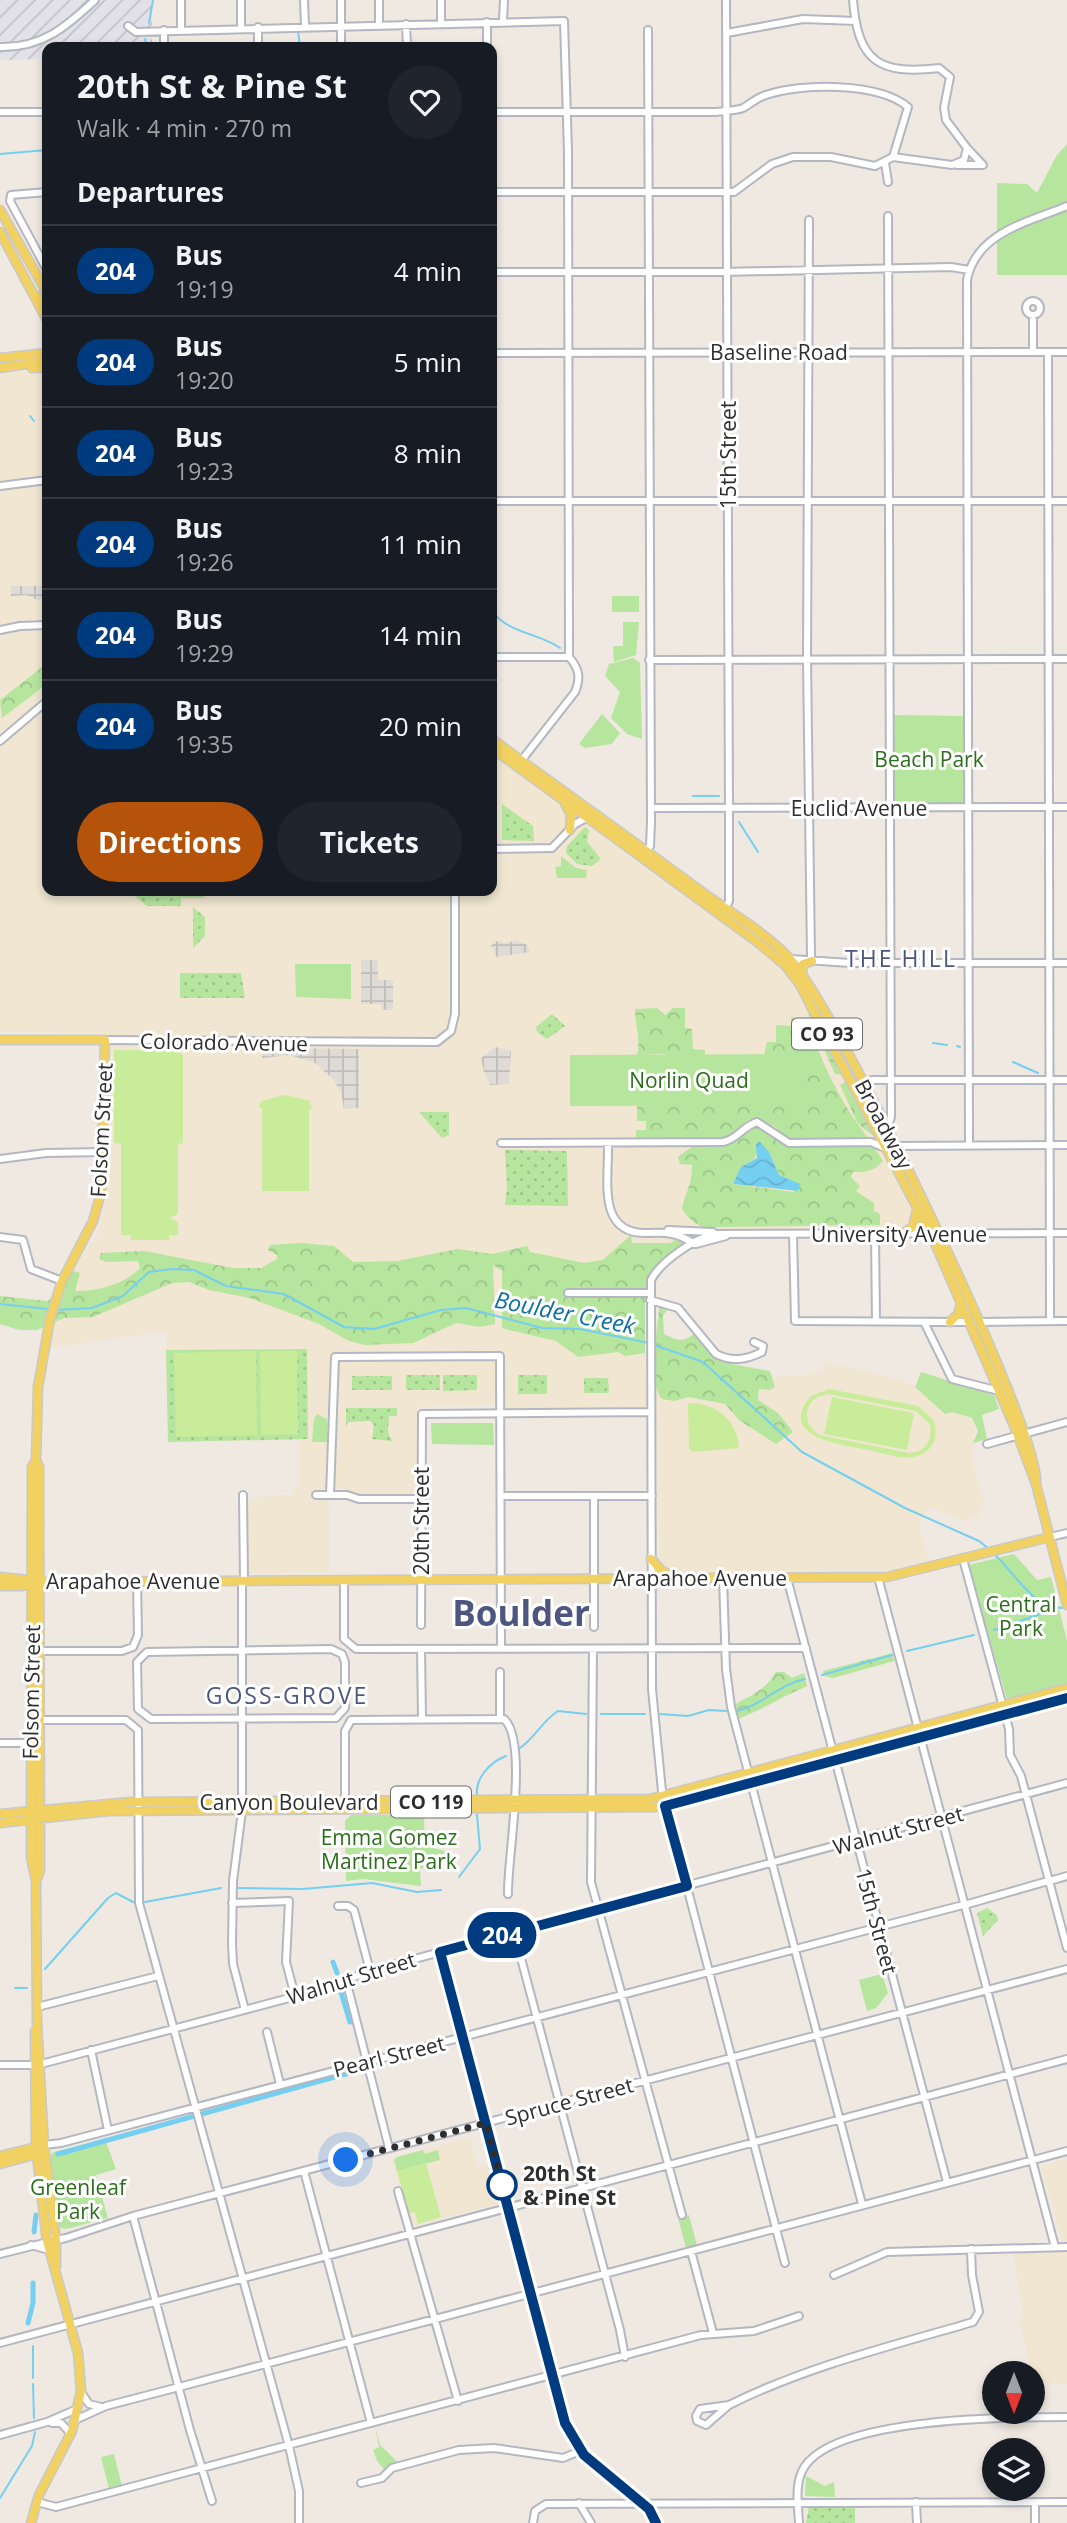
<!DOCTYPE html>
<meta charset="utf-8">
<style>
body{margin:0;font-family:"Open Sans",sans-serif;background:#20242c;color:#f1f3f6;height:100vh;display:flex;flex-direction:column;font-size:26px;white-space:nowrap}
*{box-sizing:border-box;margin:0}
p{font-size:23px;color:#9ea1a6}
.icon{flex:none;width:38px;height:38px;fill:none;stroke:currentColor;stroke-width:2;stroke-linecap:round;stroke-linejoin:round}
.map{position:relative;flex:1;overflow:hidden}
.drawer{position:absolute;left:42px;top:42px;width:455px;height:854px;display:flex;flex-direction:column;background:#171b24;border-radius:14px;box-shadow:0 4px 10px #0003}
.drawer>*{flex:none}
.badge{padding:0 14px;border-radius:23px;font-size:24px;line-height:46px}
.needle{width:46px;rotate:180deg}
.tools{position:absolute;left:982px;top:2361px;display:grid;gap:14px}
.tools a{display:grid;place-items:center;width:63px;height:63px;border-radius:50%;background:#171b24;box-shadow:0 4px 10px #0003;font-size:35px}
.you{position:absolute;width:35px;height:35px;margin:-18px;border:5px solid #fff;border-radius:50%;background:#1a73e8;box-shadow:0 0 0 10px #1a73e833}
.map>.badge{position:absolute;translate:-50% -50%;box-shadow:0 0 0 4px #fff}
h2{padding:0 35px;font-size:26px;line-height:63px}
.round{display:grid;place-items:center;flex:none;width:74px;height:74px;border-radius:37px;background:#20242c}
.head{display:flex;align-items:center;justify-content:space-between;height:119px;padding:0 35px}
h1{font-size:33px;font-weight:700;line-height:52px}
.button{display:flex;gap:14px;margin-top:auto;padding:14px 35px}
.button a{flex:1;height:80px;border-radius:42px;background:#b45309;color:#fff;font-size:28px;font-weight:700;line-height:80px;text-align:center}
.button a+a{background:#20242c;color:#f1f3f6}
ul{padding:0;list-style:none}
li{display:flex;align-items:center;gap:21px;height:91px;padding:0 35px;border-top:2px solid #363941}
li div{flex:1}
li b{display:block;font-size:26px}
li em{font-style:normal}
li .badge{min-width:77px;font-weight:700;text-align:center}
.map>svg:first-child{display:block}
.industrial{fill:url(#industrial-furrows)}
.education{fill:#f0e6d1}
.grass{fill:url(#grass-dots)}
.forest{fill:url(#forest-crowns);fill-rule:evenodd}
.park{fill:#b6e59e}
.pitch{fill:#c9ec9a;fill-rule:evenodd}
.plaza{fill:url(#plaza-grid)}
.water{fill:url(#water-waves)}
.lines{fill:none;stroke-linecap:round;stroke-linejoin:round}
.stream{stroke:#75cff0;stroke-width:2}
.canal{stroke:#75cff0;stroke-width:5}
.minor-casing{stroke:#b4b7c1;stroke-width:10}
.major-casing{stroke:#c9c9c9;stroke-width:11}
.minor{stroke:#fff;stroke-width:6}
.major{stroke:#f2d163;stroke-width:8}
.line-casing{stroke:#fff;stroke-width:16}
.line{stroke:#003b80;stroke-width:10}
.walk{stroke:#2e2e2e;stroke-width:7;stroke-dasharray:0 12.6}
.stop-dot{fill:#fff;stroke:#003b80;stroke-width:3.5}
.labels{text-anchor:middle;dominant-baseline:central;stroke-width:6;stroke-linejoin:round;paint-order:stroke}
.shield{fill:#fff;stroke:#6d6d6d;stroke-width:2}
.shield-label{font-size:19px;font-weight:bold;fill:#2e2e2e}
.street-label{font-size:21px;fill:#2e2e2e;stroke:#fff}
.park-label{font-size:21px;fill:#2c6e1b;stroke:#fff}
.stop-label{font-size:21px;font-weight:bold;fill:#2e2e2e;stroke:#fff;text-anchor:start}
.neighbourhood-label{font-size:23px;letter-spacing:2px;fill:#4d5680;stroke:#fff}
.water-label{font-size:23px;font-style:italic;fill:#0d6fa3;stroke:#fff}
.town-label{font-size:35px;font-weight:bold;fill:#4d5680;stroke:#fff}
</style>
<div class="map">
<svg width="1067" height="2523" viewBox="0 0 1067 2523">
<defs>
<pattern id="industrial-furrows" width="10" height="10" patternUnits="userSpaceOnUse" patternTransform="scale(1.75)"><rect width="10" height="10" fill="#e3e1e8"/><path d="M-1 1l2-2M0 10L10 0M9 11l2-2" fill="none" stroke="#c3c1c7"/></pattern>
<pattern id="grass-dots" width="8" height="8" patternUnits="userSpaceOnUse" patternTransform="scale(1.75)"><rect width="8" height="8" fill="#b6e59e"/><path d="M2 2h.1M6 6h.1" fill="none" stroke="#9dc588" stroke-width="1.8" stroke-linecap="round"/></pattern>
<pattern id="forest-crowns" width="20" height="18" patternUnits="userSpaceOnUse" patternTransform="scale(1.75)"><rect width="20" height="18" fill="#b6e59e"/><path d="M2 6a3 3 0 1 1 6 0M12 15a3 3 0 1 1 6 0" fill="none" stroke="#9dc588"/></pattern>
<pattern id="plaza-grid" width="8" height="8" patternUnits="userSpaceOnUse" patternTransform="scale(1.75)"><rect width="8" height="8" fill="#dfdcd8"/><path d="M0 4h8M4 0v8" fill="none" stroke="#c0bdba"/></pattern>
<pattern id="water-waves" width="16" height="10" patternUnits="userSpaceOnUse" patternTransform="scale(1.75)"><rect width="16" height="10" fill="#75cff0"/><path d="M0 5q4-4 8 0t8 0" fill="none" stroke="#66b2ce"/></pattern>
</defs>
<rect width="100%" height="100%" fill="#efe9e1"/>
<path class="industrial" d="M0,0H152V47H47V59L0,60Z"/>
<path class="education" d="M47,369V891H492V750L645,869L697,901L780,964L794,981L892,1164L914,1212L909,1227L713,1232L697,1237L661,1262L508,1266L645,1334L647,1409H506L496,1404L418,1407V1498L361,1496L338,1487H299V1440L168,1442L166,1331L51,1348L50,1352L54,1320L67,1281L90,1242H95L107,1196L111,1057L109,1033L0,1032V374Z
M825,1362L901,1380L921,1388L946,1410L967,1416L973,1422L976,1431L971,1456L984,1501L977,1517L963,1520L929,1507L919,1528L929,1560L892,1570L677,1572H669L659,1564L654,1372L716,1379L794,1376L822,1373Z
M294,1488H329L330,1572L246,1573L245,1499L294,1494Z
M470,2138L478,2167L491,2164L501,2203L411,2227L391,2158Z
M1067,2159V2243H1065L1061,2238L1041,2166Z
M1067,2251V2383H1034L1020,2323L1022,2307L1013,2253Z"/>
<path class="grass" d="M502,804L533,826L534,841L502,840Z
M585,827L589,830L587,842L601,859L592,866L577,864L566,853L567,846Z
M128,891H204V898H181V906H147Z
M193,907L205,917V936L193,948Z
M180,973H241L245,998H180Z
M552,1014L565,1026L547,1039L537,1032L536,1027Z
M419,1112H449V1135L442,1138Z
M505,1150L567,1151L568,1206L505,1205L507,1187Z
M307,1349L308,1439L168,1442L166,1350Z
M406,1375H440V1390H406Z
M443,1375H477V1390L443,1391Z
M518,1375H547V1394H518Z
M352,1376H392V1390H352Z
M584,1378H608L609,1393H584Z
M346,1408H397V1416H389C389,1426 385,1433 393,1441L372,1439L374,1425L370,1421L348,1422L346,1426Z
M987,1908L997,1915L998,1920L983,1936L977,1913Z
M809,2506H855V2523H806Z"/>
<path class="forest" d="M46,664L47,684L2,718L0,700Z
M794,981L845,1075L835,1074Z
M657,1008L665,1015L673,1008H685V1028L692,1029L693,1049L705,1050V1055H764L767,1042H776V1025L791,1026V1017L808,1020C820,1061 842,1105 868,1138L787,1139L774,1126L755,1119L748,1120L726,1138L636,1139V1130H646V1121H637V1106L666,1105L665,1054L637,1055C641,1038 635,1025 635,1009Z
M847,1081L872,1128L874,1136L858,1124L840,1085Z
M755,1127L762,1128L781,1141L874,1147L883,1161C875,1171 865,1172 853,1172L851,1177L860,1186L856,1191L874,1203V1211L880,1214V1225L714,1227L716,1230C700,1228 691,1222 682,1209C686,1190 692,1186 692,1165L680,1164L678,1157L693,1146L728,1145ZM758,1151L769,1152L779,1175L799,1184L793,1192L733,1184L741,1168L754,1159Z
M631,1235L632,1243H670L679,1238L684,1246L652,1273L645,1298V1353L625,1356L618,1352L578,1357L556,1341L505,1329L502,1327V1271L493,1265L495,1324L480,1327L456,1323L413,1343L365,1345L349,1341L319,1324L250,1298L209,1290L189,1282L172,1283L93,1317L64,1318L37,1330H19L0,1324V1296L48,1301L74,1271L80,1273L75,1291C97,1291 124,1285 140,1268L138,1261L106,1262L99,1259L101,1253L144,1251L233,1268H261L277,1259V1255L268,1250L270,1245L301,1243L334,1246L353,1262L397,1261L458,1249L492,1254L527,1246L530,1252L584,1263L603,1260Z
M659,1305L667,1310L663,1316L664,1334C677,1340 684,1344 694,1333L732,1364L770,1371L775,1387L770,1390L759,1389L758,1400L778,1413L793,1432L776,1444L739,1420L725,1404L689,1397L674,1401L662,1399C645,1377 659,1331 659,1305Z
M893,1653L894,1661L833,1678L824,1676L823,1671Z
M776,1672H784L792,1678L804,1673L807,1686C783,1696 762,1710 737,1719L734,1705C751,1695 767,1689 776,1672Z"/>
<path class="park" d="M1067,144V275H997V183L1027,184L1037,193L1057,155Z
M612,596H639V612H612Z
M623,622H639L636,655L614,662L613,646H623Z
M633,658L640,663L642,739L627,734L611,718L620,692L605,676L609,664Z
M602,714L620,733L612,744L585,748L579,744Z
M894,715L964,716L965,803H894Z
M561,856L576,868L587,870L586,878H557L555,867L561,866Z
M295,964H351V999L296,997Z
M797,1054L807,1064V1105L570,1106V1055Z
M921,1372L994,1395L999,1409L982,1415L987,1439L973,1443L978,1431L972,1418L952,1412L945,1414L915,1387Z
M317,1414L327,1419V1442H312L314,1419Z
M431,1423H493L494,1445L432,1444Z
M1014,1554L1037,1580L1051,1577L1067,1641V1683L1007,1699L968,1565Z
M351,1815H424L425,1846L449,1852V1859L420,1869L421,1886L363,1879L346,1881L345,1821Z
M882,1974L888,1993L876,2008L867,2011L859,1980Z
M105,2139L116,2169L96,2175L108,2218L66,2229L59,2227L49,2156L54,2152Z
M423,2150L425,2154L438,2150L440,2160L397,2171L394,2160L397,2157Z
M689,2215L698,2249L687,2252L678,2218Z
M375,2426L380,2445L401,2465L384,2469L377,2461L373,2450L379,2447Z
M114,2454L122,2486L109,2489L101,2457Z
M806,2476L825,2486L834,2482L835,2497L805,2496Z"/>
<path class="pitch" d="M114,1050H177L183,1055V1143L178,1144V1214L170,1218L178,1222V1235H169V1240H131V1235H121V1144L114,1143Z
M285,1095L310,1101L312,1109L309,1110V1191H262V1108H259L261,1101Z
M256,1351L257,1435L176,1437L174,1353Z
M260,1351H297L298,1434L261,1435Z
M829,1389L918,1406L934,1421C939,1436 933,1452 917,1456C903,1461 883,1453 869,1450C844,1445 775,1438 811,1396ZM828,1394L916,1411L930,1424C933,1440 926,1452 909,1453L819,1435L809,1425C803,1409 811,1396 828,1394Z
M832,1397L914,1413L907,1450L824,1434Z
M688,1403C716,1402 737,1420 739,1448L694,1452L689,1449Z
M426,2163L441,2217L418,2224L415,2212L409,2213L397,2171Z"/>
<path class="plaza" d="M11,586H47V597L38,600L26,595L11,596Z
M497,941L504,943L516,941L526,944L530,952L495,957L494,948L489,947Z
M361,960H378V980H393V1010H382L381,1004H361Z
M495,1047L511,1051L509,1084L490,1085L484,1072L481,1058Z
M262,1048L359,1049V1108L344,1109L341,1092L333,1079L315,1063L290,1055L262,1058Z"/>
<path class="water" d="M759,1141L769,1152L779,1175L800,1184L798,1191L733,1184L741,1167L757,1158L756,1145Z"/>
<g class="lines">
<path class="stream" d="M149,23L153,0
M298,31L300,47
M145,39L147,47
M0,154L47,150
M30,416L34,421
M493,612C508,633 539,633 560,648
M693,796H719
M739,822L758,852
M933,1043L947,1045
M957,1046L960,1047
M1013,1062L1038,1073
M0,1304L48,1309
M57,1310L92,1308L123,1296L149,1272L172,1269L194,1270L226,1286L284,1294L344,1327L374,1329L441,1310L466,1308L542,1328L580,1329L649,1343
M654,1345L703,1362L802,1452L905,1508L979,1541L989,1549
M995,1555C1016,1574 1033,1610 1066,1608
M994,1630L1055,1609
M907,1651L974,1635
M822,1675L892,1655
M736,1711C761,1706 778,1685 805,1679
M601,1714H645
M660,1714L688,1716L709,1710L726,1711
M520,1748C536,1737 542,1721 558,1711L586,1714
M477,1796C475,1778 490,1762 506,1756
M459,1877L480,1849L477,1815
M238,1888L303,1889L372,1883L417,1892L441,1890
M145,1902L221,1888
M45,1969L108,1898L116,1893L133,1902
M15,1988H27
M33,2346V2378
M33,2384L34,2418
M0,2498L32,2446L35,2432"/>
<path class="canal" d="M333,1962L337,1973
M340,1989L350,2022
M58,2154L349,2073
M34,2232L36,2215
M28,2323L33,2303V2283"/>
<g class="minor-casing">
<path id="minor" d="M181,0V28
M304,0L305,25
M341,0V47
M441,0V22
M853,0C858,62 879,75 939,68L950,77L944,108L946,120L967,148L964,160L952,165L893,157
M503,21L504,0
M487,22V47
M379,24V0
M406,24L407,47
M128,26L136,32L564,21L568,152L569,657C579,668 581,678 575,692L521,761
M241,27V0
M727,33L803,19L856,21
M0,47C42,48 66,27 95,0
M164,47V30
M258,47V27
M0,112H47
M492,112H716C724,111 735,111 743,108C751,104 757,97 766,95C801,83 878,82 908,107L893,157
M885,163L888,182
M957,165H983L967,148
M47,192L11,195L10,201L47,270
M492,192H734L772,164L793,157H831L875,166L893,157
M809,220L807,660L811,957
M492,272H722L951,267L969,270
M1026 308a7 7 0 1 1 14 0a7 7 0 1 1-14 0Z
M1033,352V315
M1048,352L1050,1321
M492,353L1067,352
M0,486L47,480
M492,501H1067
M0,630L20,626L47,625
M492,657H569
M649,660L1067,659
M0,741L47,701
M651,808L1067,807
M492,849L552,848L575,824L586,818
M644,855L650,846L651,822L648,30
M725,909L729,901V817L726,0
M791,959L850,963H1067
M105,1040L437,1042L451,1031L455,1014V891
M859,1095L862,1083L872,1080H1067
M887,1128L891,1117L888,216
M501,1143L723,1142C738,1139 743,1126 757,1122L789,1143L871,1142L887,1149
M608,1143C609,1180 596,1235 648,1233C667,1232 679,1233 694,1244
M969,1145L967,280C976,232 1029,222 1067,206
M895,1146L1067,1145
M0,1159L46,1153L104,1152
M668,1230L713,1232
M793,1234L795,1321L970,1322
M875,1234L876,1321
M0,1237L23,1240L31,1269L62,1281
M696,1244L726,1236
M568,1293H650
M650,1300L678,1308L716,1354C732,1362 746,1360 762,1352L763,1346L754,1342
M924,1322L952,1379L999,1391
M978,1322L1067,1321
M987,1444L1067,1422
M243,1495L244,1580
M316,1495H347L359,1499H421
M330,1495L335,1357L500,1356L501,1649
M501,1496H652
M594,1496V1627
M1050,1537L1067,1533
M963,1559L1009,1729L1010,1755L1021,1776L1067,1948
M878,1577L1055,2247
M723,1578L726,1669L731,1707L862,2204
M787,1578L947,2182
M242,1580V1811L233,1881L232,1943L233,1964L245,2010
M344,1580V1639L356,1649L806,1648
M421,1625L422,1414L650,1412
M331,1649L342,1654L345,1662V1708L336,1718L151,1719L138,1709L137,1662L147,1652Z
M421,1649L422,1718
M593,1649L591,1882L682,2215
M41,1651H122L133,1647L138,1635L137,1581
M35,1704L39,1720H126L138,1730L139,1903L289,2446L299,2491V2523
M500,1718V1672
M0,1743H30
M345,1805V1731L351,1720L504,1719C529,1741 507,1860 508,1894
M1053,1880L1067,1876
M232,1903L289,1901L286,1962L295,1996
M968,1904L1048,1881
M338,1906H348L354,1910L370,1971
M886,1925L963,1905
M514,1932L620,2330L625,2357
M440,1952L565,2423L584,2455L649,2509L656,2523
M346,1980L389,2148
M37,2007L158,1976
M267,2032L280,2084
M91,2050L108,2130
M41,2064L323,1989L370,1971L1067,1783
M0,2065H33
M44,2145L61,2143L879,1927
M304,2171L371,2423
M398,2191L458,2401
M133,2216L190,2430L212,2501
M54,2235L56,2240L66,2238L133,2216L1067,1969
M31,2245L49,2250
M691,2251L713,2333
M0,2254L48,2242
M785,2263L662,1791L652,1689L651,1280C660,1262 697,1236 717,1234L1067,1233
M834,2275L887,2252L1067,2247
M0,2343L1067,2059
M81,2392L89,2404L101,2407
M729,2405C805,2367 891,2346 973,2322L979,2312L972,2275L971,2249
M729,2405L706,2425L697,2421L696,2416L700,2409Z
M75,2420L106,2406L179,2387L1067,2151
M52,2423H61L71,2434
M0,2435L47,2422L77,2409
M361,2483L382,2478L392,2468L459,2450L494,2448L563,2458L580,2451
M37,2502L56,2507L701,2335L754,2331L799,2316
M916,2502L917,2523
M1035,2502V2523
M579,2503L591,2523
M533,2523L535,2511L546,2504L1067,2502
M799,2523C798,2504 794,2482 805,2466C839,2417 1010,2417 1067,2417"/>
</g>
<g class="major-casing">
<path id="major" d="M0,210L47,293
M0,232L47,320
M37,296L47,307
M0,358L47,353
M0,368L47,361
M32,368L47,367
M492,739C561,790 632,840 702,892C731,913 765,932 790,959C834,1004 1043,1433 1036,1484
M492,748L756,941L785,965L799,983L931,1234L1015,1428L1036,1484L1067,1605
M565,803L571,815L570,830
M802,973L803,964L812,961
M0,1040H105L101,1193L93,1221L62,1281L50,1319L38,1387L36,1460L39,1467L40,1871L36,1881
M902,1234L913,1227L917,1210
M950,1322L958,1314L961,1303
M36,1460L32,1467L31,1857L36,1881L37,2023L44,2145L56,2240V2266
M651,1559L662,1571L674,1576
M0,1577L48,1582L887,1577L1050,1537
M0,1586H22L33,1582
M0,1814L131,1802L650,1799L1067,1688
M0,1823L108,1811L656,1807L1067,1698
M0,2156L41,2146
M0,2164L41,2153
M31,2523L39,2495L72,2431L81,2391L78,2353L47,2241L36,2146L35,2031"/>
</g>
<use href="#minor" class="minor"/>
<use href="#major" class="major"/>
</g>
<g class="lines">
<g class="line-casing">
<path id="line" d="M656,2523L649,2509L584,2455L565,2423L440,1952L687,1886L665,1806L1067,1698"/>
</g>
<use href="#line" class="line"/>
<path class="walk" d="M346,2160L486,2123L502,2185"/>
</g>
<circle class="stop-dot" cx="502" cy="2185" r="14"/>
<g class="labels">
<g class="shield">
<rect x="792" y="1018.5" width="70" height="31" rx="5"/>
<rect x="391" y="1786.5" width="80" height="31" rx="5"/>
</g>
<g class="shield-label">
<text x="827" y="1034">CO 93</text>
<text x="431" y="1802">CO 119</text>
</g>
<g class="street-label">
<text x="779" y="352">Baseline Road</text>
<text transform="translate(728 455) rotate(-90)">15th Street</text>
<text x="859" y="808">Euclid Avenue</text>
<text transform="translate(224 1042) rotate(1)">Colorado Avenue</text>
<text transform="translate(884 1124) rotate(62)">Broadway</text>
<text transform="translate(101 1130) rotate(-87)">Folsom Street</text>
<text x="899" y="1234">University Avenue</text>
<text transform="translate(421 1521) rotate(-90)">20th Street</text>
<text x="700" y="1578">Arapahoe Avenue</text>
<text x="133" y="1581">Arapahoe Avenue</text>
<text transform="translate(31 1692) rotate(-89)">Folsom Street</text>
<text x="289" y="1802">Canyon Boulevard</text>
<text transform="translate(898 1830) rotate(-15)">Walnut Street</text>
<text transform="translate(877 1921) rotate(75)">15th Street</text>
<text transform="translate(351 1978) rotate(-17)">Walnut Street</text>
<text transform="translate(389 2056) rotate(-14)">Pearl Street</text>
<text transform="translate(569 2101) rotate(-15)">Spruce Street</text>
</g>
<g class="park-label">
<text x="929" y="759">Beach Park</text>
<text x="689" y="1080">Norlin Quad</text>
<text x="1021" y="1604">Central<tspan x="1021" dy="24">Park</tspan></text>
<text x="389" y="1837">Emma Gomez<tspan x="389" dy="24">Martinez Park</tspan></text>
<text x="78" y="2187">Greenleaf<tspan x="78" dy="24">Park</tspan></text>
</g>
<g class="stop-label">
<text x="523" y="2173">20th St<tspan x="523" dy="24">&amp; Pine St</tspan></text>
</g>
<g class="neighbourhood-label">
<text x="901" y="958">THE HILL</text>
<text x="287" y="1695">GOSS-GROVE</text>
</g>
<g class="water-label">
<text transform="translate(565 1312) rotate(11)">Boulder Creek</text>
</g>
<g class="town-label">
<text x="521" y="1612">Boulder</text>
</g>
</g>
</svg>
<div class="tools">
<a><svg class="needle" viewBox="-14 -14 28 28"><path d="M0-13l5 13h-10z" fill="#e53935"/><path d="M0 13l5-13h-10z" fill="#9ea1a6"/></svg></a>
<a><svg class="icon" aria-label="layers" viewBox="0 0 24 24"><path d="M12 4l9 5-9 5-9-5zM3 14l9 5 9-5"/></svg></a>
</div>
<div class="you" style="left:346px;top:2160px"></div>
<b class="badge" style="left:502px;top:1935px;background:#003b80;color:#fff">204</b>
<section class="drawer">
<div class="head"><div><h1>20th St &amp; Pine St</h1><p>Walk · 4 min · 270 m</p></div><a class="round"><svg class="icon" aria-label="heart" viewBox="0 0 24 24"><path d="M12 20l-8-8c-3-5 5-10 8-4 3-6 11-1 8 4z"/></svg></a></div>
<h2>Departures</h2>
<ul>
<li><span class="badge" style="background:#003b80;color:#fff">204</span><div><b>Bus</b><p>19:19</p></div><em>4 min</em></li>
<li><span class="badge" style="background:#003b80;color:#fff">204</span><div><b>Bus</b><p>19:20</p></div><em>5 min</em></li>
<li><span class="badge" style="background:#003b80;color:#fff">204</span><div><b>Bus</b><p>19:23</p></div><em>8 min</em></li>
<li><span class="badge" style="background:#003b80;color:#fff">204</span><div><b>Bus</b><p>19:26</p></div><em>11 min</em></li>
<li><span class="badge" style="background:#003b80;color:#fff">204</span><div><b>Bus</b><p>19:29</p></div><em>14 min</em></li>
<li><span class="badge" style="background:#003b80;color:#fff">204</span><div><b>Bus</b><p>19:35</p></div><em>20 min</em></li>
</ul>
<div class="button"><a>Directions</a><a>Tickets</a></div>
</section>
</div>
